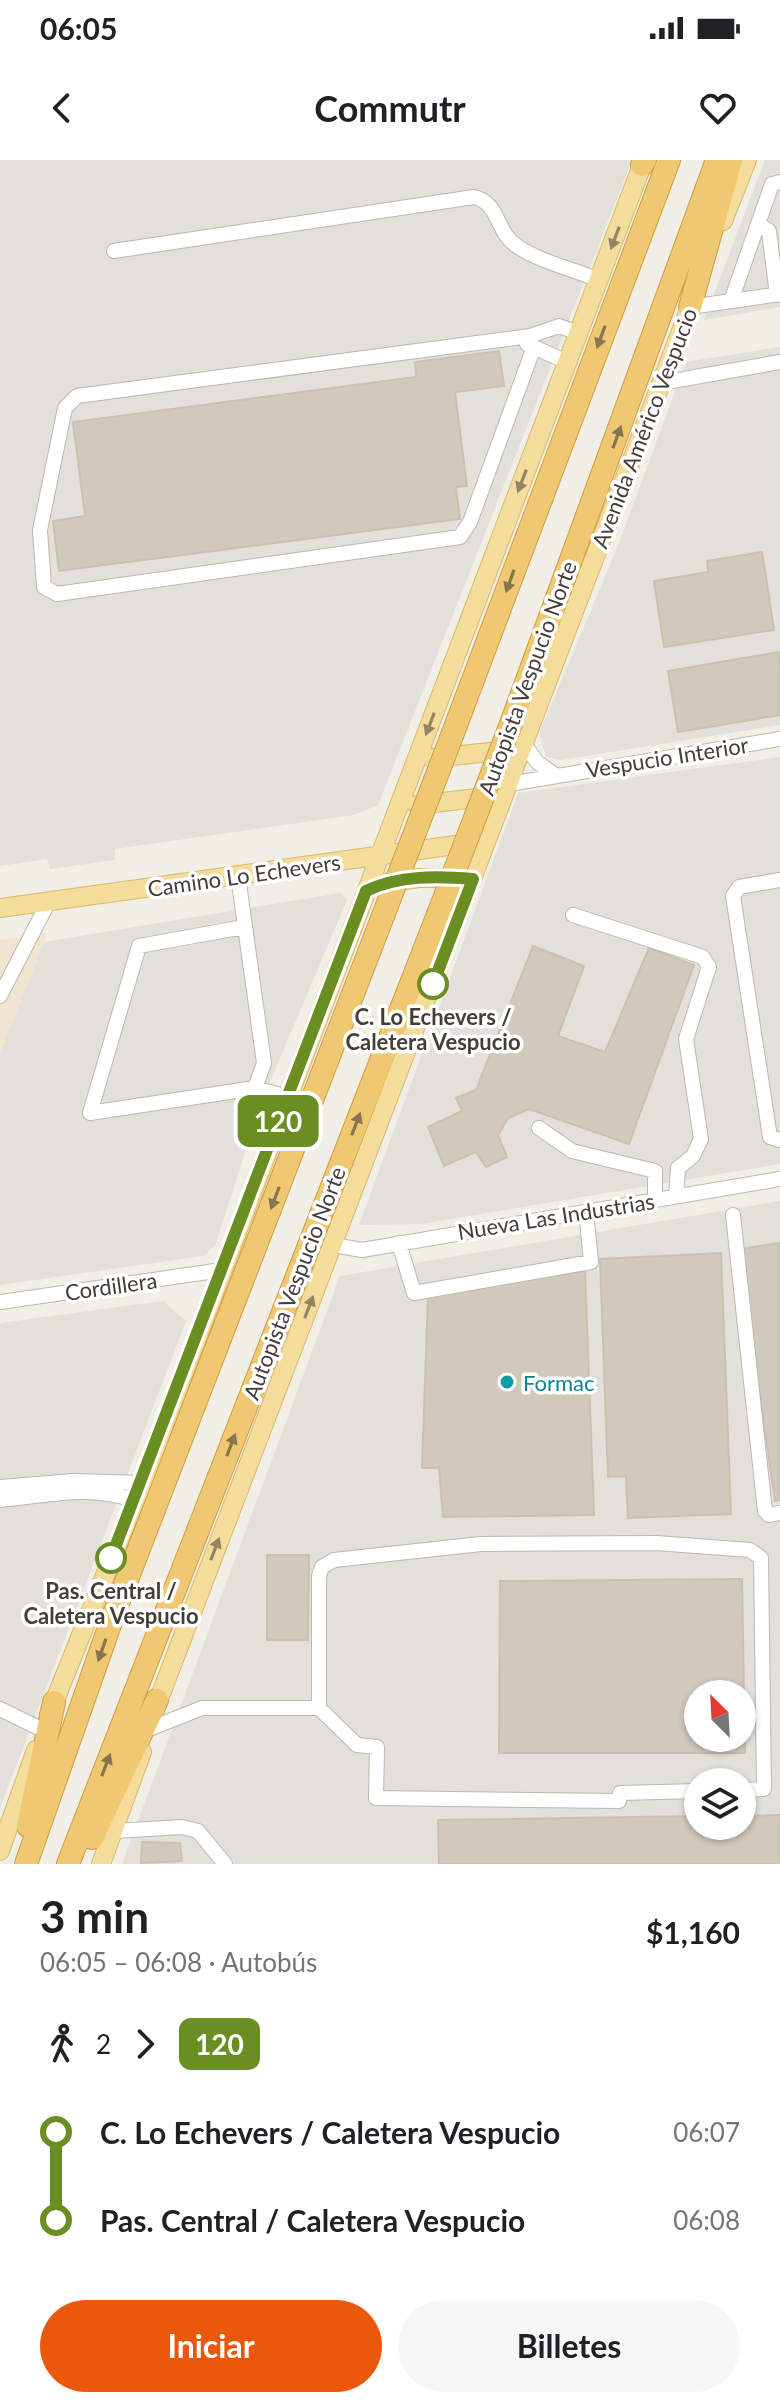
<!DOCTYPE html>
<html lang="es">
<meta charset="utf-8">
<style>
body{margin:0;font-family:Lato,sans-serif;background:#f6f6f6;color:#202124;height:100vh;display:flex;flex-direction:column;font-size:30px;white-space:nowrap}
*{box-sizing:border-box;margin:0}
p{font-size:26px;color:#757577}
.icon{flex:none;width:44px;height:44px;fill:none;stroke:currentColor;stroke-width:2;stroke-linecap:round;stroke-linejoin:round}
.map{position:relative;height:1704px;overflow:hidden}
.sheet{display:flex;flex-direction:column;background:#fff;flex:1}
.sheet>*{flex:none}
.badge{padding:0 16px;border-radius:12px;font-size:28px;line-height:52px}
.needle{width:52px;rotate:336deg}
.controls{position:absolute;left:684px;top:1520px;display:grid;gap:16px}
.controls a{display:grid;place-items:center;width:72px;height:72px;border-radius:50%;background:#fff;box-shadow:0 2px 6px #0004;font-size:40px}
.map>.badge{position:absolute;translate:-50% -50%;box-shadow:0 0 0 4px #fff}
.legs{display:flex;align-items:center;gap:12px;height:88px;padding:0 40px;font-size:26px}
.legs p{margin-inline-start:auto}
.summary{display:flex;align-items:center;justify-content:space-between;height:136px;padding:0 40px}
h1{font-size:44px;font-weight:700;line-height:60px}
.cta{display:flex;gap:16px;margin-top:auto;padding:16px 40px}
.cta a{flex:1;height:92px;border-radius:48px;background:#ea580c;color:#fff;font-size:32px;font-weight:700;line-height:92px;text-align:center}
.cta a+a{background:#f6f6f6;color:#202124}
ul{padding:0 40px;list-style:none}
li{display:flex;align-items:center;gap:28px;height:88px;font-size:30px}
li i{display:grid;place-items:center;width:12px;height:100%;margin:0 10px;background:currentColor}
li i::after{content:'';width:20px;height:20px;margin:-10px;border:6px solid;border-radius:50%;background:#fff}
li p{margin-inline-start:auto}
li:first-child i{background:linear-gradient(#0000 50%,currentColor 0)}
li:last-child i{background:linear-gradient(currentColor 50%,#0000 0)}
.status{display:flex;justify-content:space-between;align-items:center;height:56px;padding:0 40px;background:#fff;direction:ltr}
.status svg{height:22px;fill:currentColor}
header{display:flex;justify-content:space-between;align-items:center;height:104px;padding:0 40px;background:#fff;font-size:36px;font-weight:700}
.map>svg:first-child{display:block}
.commercial{fill:#f1e5d2}
.industrial{fill:#e3dfda;fill-rule:evenodd}
.building{fill:#d1c9bc;stroke:#cbc1b0;stroke-width:2;fill-rule:evenodd}
.lines{fill:none;stroke-linecap:round;stroke-linejoin:round}
.minor-casing{stroke:#beb8ac;stroke-width:16}
.major-casing{stroke:#d8b96d;stroke-width:20}
.highway-casing{stroke:#ce9d42;stroke-width:24}
.minor{stroke:#fff;stroke-width:14}
.major{stroke:#f4dc9b;stroke-width:18}
.highway{stroke:#f0c871;stroke-width:22}
.highway-bridge-casing{stroke:#ce9d42;stroke-width:24;stroke-linecap:butt}
.highway-bridge{stroke:#f0c871;stroke-width:22}
.oneway{fill:#938563}
.oneway2{fill:#88754e}
.line-1-casing{stroke:#fff;stroke-width:18}
.line-1{stroke:#6b8e23;stroke-width:12}
.stop-1-dot{fill:#fff;stroke:#6b8e23;stroke-width:4}
.culture-dot{fill:#0f9aa8;stroke:#fff;stroke-width:3}
.labels{text-anchor:middle;dominant-baseline:central;stroke-width:7;stroke-linejoin:round;paint-order:stroke}
.street-label{font-size:22px;fill:#433e36;stroke:#fff}
.stop-label{font-size:22px;font-weight:bold;fill:#433e36;stroke:#fff}
.culture-label{font-size:22px;fill:#0d838f;stroke:#fff;text-anchor:start}
</style>
<div class="status"><b>06:05</b><svg viewBox="0 0 49 12"><path d="M0 12V9h3v3zM5 12V6h3v6zM10 12V3h3v9zM15 12V0h3v12zM26 1h20v11H26zM47 4h2v5h-2z"/></svg></div>
<header><svg class="icon" aria-label="back" viewBox="0 0 24 24"><path d="M15 5l-7 7 7 7"/></svg>Commutr<svg class="icon" aria-label="heart" viewBox="0 0 24 24"><path d="M12 20l-8-8c-3-5 5-10 8-4 3-6 11-1 8 4z"/></svg></header>
<div class="map">
<svg width="780" height="1704" viewBox="0 0 780 1704">
<rect width="100%" height="100%" fill="#f1eee5"/>
<path class="commercial" d="M47,773L44,782L0,893V780Z"/>
<path class="industrial" d="M0,0H632L378,645L354,655L115,689V700L50,709L47,699L0,706Z
M765,0H780V147L704,160Z
M780,187V565L561,600L546,597L539,574L617,388L686,202Z
M780,597V1004L421,1064L359,1065L518,633Z
M341,733L347,740L261,943L215,1086L203,1096L0,1125V893L44,782Z
M780,1041V1704H122L340,1116ZM698,1534H742V1578H698ZM698,1622H742V1666H698Z
M163,1141L186,1161L0,1648V1163Z"/>
<path class="building" d="M499,191L504,226L455,232L467,326L456,327L460,359L59,411L53,361L85,356L73,262L416,217L415,202Z
M762,392L774,470L664,487L654,421L708,412L707,401Z
M779,492L780,555L678,572L668,511Z
M533,786L584,806L558,876L605,892L649,788L694,805L629,984L529,949L508,958L498,975L507,997L486,1007L476,992L444,1006L428,967L462,951L456,938L476,930Z
M780,1083V1340L775,1341L739,1089Z
M721,1093L731,1354L628,1358L626,1316L608,1317L600,1099Z
M585,1111L594,1355L443,1357L439,1308H422L428,1136Z
M267,1395H309L308,1480H267Z
M742,1419L745,1593H499L500,1421ZM698,1534H742V1578H698Z
M780,1655V1704H439L438,1660L698,1656V1666H742V1656Z
M142,1682L180,1683L182,1701L141,1703Z"/>
<g class="lines">
<g class="minor-casing">
<path id="minor" d="M759,64L769,71L777,135
M114,91L474,37C500,43 496,73 517,86C540,102 573,109 599,120
M731,141L772,24L780,22
M690,147L780,134
M527,184L567,202
M534,187L470,362L460,377L57,434L44,427L40,370L65,248L77,236L530,176L559,166L578,173
M661,223L780,202
M525,585L537,602L555,615
M509,624L780,579
M238,716L264,903L255,928L288,937
M780,720L739,727L733,736L770,977L780,980
M573,755L703,797L709,807L686,879L701,979L693,996L678,1008L676,1036
M244,767L139,786L90,953L255,928
M0,836L49,741
M539,968L572,991L655,1011V1040
M733,1055L765,1351L769,1355L780,1353
M399,1083L414,1133L591,1102L586,1051
M333,1085L362,1090L780,1019
M0,1142L222,1110
M0,1327L73,1321L142,1323
M0,1340C49,1336 86,1324 134,1340
M319,1548V1416L322,1407L334,1400L481,1384L656,1383L750,1390L761,1398L764,1629L742,1630
M0,1549L43,1570
M149,1569L202,1548H319L357,1585L377,1587L376,1638L619,1641L620,1633L698,1631
M114,1671L182,1667L198,1671L225,1704"/>
</g>
<g class="major-casing">
<path id="major" d="M723,61L747,0
M432,598L510,590
M417,645L494,636
M384,723L419,718H462
M0,748L477,682
M154,1552L694,137
M49,1555L142,1323L644,0
M0,1691L36,1590
M101,1704L142,1592"/>
</g>
<g class="highway-casing">
<path id="highway" d="M642,5L645,0
M690,147L731,0
M512,561L717,0
M453,573L669,0
M28,1666L54,1542
M92,1678L157,1540
M26,1704L113,1456L383,756
M68,1704L442,744"/>
</g>
<use href="#minor" class="minor"/>
<use href="#major" class="major"/>
<use href="#highway" class="highway"/>
<g class="highway-bridge-casing">
<path id="highway-bridge" d="M442,744L512,561
M383,756L453,573"/>
</g>
<use href="#highway-bridge" class="highway-bridge"/>
</g>
<defs><path id="oneway-solid" d="M-6-.8H1V-3.2L6.5 0L1 3.2V.8H-6Z" transform="scale(2)"/></defs>
<g class="oneway">
<use href="#oneway-solid" transform="translate(615 78) rotate(111)"/>
<use href="#oneway-solid" transform="translate(522 321) rotate(111)"/>
<use href="#oneway-solid" transform="translate(430 564) rotate(111)"/>
<use href="#oneway-solid" transform="translate(309 1147) rotate(-69)"/>
<use href="#oneway-solid" transform="translate(215 1389) rotate(-69)"/>
</g>
<g class="oneway2">
<use href="#oneway-solid" transform="translate(601 177) rotate(110)"/>
<use href="#oneway-solid" transform="translate(617 277) rotate(-70)"/>
<use href="#oneway-solid" transform="translate(510 421) rotate(110)"/>
<use href="#oneway-solid" transform="translate(356 964) rotate(-69)"/>
<use href="#oneway-solid" transform="translate(275 1038) rotate(111)"/>
<use href="#oneway-solid" transform="translate(231 1285) rotate(-69)"/>
<use href="#oneway-solid" transform="translate(102 1490) rotate(109)"/>
<use href="#oneway-solid" transform="translate(106 1605) rotate(-69)"/>
</g>
<g class="lines">
<g class="line-1-casing">
<path id="line-1" d="M111,1398L366,731C399,715 438,716 473,719L433,824"/>
</g>
<use href="#line-1" class="line-1"/>
</g>
<g class="stop-1-dot">
<circle cx="433" cy="824" r="14"/>
<circle cx="111" cy="1398" r="14"/>
</g>
<circle class="culture-dot" cx="507" cy="1222" r="8"/>
<g class="labels">
<g class="street-label">
<text transform="translate(644 268) rotate(-69)">Avenida Américo Vespucio</text>
<text transform="translate(527 518) rotate(-70)">Autopista Vespucio Norte</text>
<text transform="translate(667 597) rotate(-9)">Vespucio Interior</text>
<text transform="translate(244 715) rotate(-8)">Camino Lo Echevers</text>
<text transform="translate(556 1056) rotate(-9)">Nueva Las Industrias</text>
<text transform="translate(294 1123) rotate(-69)">Autopista Vespucio Norte</text>
<text transform="translate(111 1126) rotate(-8)">Cordillera</text>
</g>
<g class="stop-label">
<text x="433" y="856">C. Lo Echevers /<tspan x="433" dy="25">Caletera Vespucio</tspan></text>
<text x="111" y="1430">Pas. Central /<tspan x="111" dy="25">Caletera Vespucio</tspan></text>
</g>
<g class="culture-label">
<text x="523" y="1222">Formac</text>
</g>
</g>
</svg>
<div class="controls">
<a><svg class="needle" viewBox="-14 -14 28 28"><path d="M0-13l5 13h-10z" fill="#e53935"/><path d="M0 13l5-13h-10z" fill="#757577"/></svg></a>
<a><svg class="icon" aria-label="layers" viewBox="0 0 24 24"><path d="M12 4l9 5-9 5-9-5zM3 14l9 5 9-5"/></svg></a>
</div>
<b class="badge" style="left:278px;top:961px;background:#6b8e23;color:#fff">120</b>
</div>
<section class="sheet">
<div class="summary"><div><h1>3 min</h1><p>06:05 – 06:08 · Autobús</p></div><b>$1,160</b></div>
<div class="legs"><svg class="icon" aria-label="walk" viewBox="0 0 24 24"><circle cx="13" cy="4" r="2"/><path d="M13 8l-2 6 4 7M11 14l-3 7M7 12l3-4h3l4 4"/></svg>2<svg class="icon" aria-label="forward" viewBox="0 0 24 24"><path d="M9 5l7 7-7 7"/></svg><b class="badge" style="background:#6b8e23;color:#fff">120</b></div>
<ul>
<li><i style="color:#6b8e23"></i><b>C. Lo Echevers / Caletera Vespucio</b><p>06:07</p></li>
<li><i style="color:#6b8e23"></i><b>Pas. Central / Caletera Vespucio</b><p>06:08</p></li>
</ul>
<div class="cta"><a>Iniciar</a><a>Billetes</a></div>
</section>
